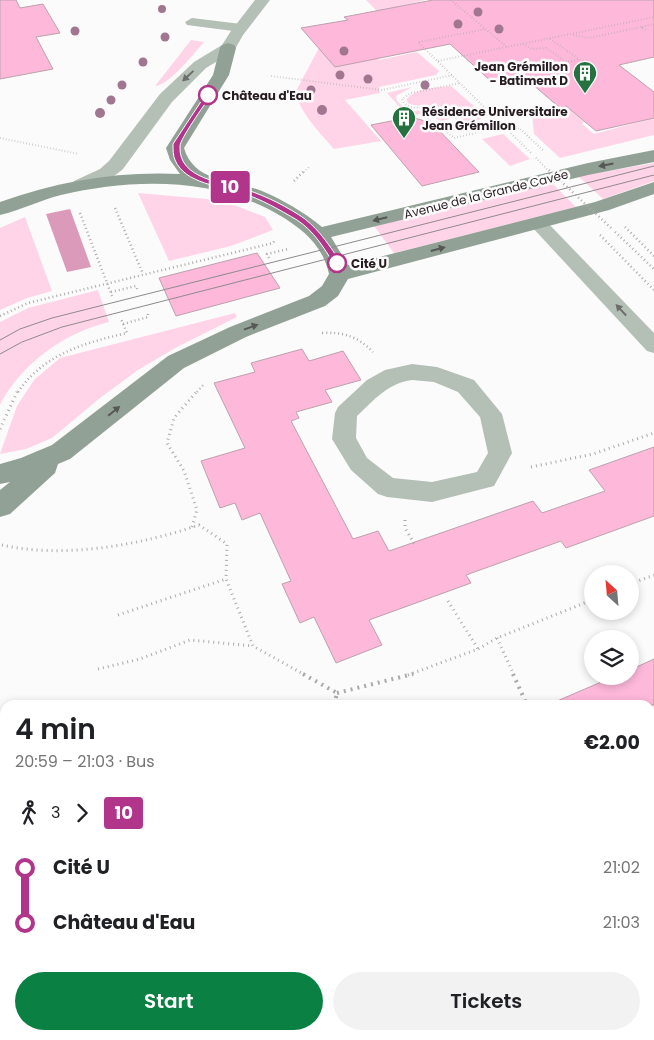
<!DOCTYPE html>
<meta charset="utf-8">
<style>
body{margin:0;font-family:Poppins,sans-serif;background:#f2f2f2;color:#202124;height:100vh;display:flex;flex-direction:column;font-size:19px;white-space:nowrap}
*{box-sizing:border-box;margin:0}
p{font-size:16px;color:#757577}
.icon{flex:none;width:28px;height:28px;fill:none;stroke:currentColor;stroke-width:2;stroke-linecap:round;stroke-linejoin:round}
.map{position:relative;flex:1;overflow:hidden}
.sheet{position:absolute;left:0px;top:700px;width:655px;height:340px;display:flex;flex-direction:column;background:#fff;border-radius:15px 15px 0 0;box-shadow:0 2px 8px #0003}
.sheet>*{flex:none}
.badge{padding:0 10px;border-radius:4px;font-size:18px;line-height:32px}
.needle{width:32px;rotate:334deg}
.buttons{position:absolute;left:584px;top:565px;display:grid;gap:10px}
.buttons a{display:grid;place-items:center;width:55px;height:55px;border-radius:50%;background:#fff;box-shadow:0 2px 8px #0003;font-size:25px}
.map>.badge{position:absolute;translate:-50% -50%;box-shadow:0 0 0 2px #fff}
.legs{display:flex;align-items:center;gap:8px;height:55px;padding:0 15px;font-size:16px}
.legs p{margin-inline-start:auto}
.head{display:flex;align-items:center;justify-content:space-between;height:85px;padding:0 15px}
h1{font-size:28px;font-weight:600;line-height:38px}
.cta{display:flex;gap:10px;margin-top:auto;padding:10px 15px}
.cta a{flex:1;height:58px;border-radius:30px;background:#0b8043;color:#fff;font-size:20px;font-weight:600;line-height:58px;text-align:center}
.cta a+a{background:#f2f2f2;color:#202124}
ul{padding:0 15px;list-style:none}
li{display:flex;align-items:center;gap:18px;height:55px;font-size:19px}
li i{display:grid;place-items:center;width:8px;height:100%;margin:0 6px;background:currentColor}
li i::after{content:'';width:12px;height:12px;margin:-6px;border:4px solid;border-radius:50%;background:#fff}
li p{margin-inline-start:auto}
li:first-child i{background:linear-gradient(#0000 50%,currentColor 0)}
li:last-child i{background:linear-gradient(currentColor 50%,#0000 0)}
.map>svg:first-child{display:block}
.green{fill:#ffd4e8}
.water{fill:#dc9abb}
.building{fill:#fdb8da;stroke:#bca1ad}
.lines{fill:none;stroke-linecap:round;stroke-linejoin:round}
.path-far3{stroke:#ada9ab;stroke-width:2;stroke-dasharray:0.5 2.5;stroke-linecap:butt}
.path-far2{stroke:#ada9ab;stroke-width:2.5;stroke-dasharray:1 3;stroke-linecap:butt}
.path-far1{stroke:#ada9ab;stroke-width:3;stroke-dasharray:1 4;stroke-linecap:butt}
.path{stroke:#ada9ab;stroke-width:4;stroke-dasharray:2 5;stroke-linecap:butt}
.service{fill:#b4bfb6;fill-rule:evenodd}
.tertiary{fill:#b4bfb6;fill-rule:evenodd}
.secondary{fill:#92a195;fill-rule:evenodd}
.tram{stroke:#8f8a8c;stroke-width:1}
.path-bridge-far1{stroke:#ada9ab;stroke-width:2;stroke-dasharray:0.5 2.5;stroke-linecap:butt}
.path-bridge{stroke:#ada9ab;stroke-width:2.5;stroke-dasharray:1 3;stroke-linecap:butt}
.tree{fill:#a17691}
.oneway{fill:#6d6e6c}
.oneway2{fill:#575855}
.line-1{fill:#b0358b;stroke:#fff}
.stop-1-dot{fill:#fff;stroke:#b0358b;stroke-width:2.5}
.labels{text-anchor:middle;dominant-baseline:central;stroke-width:5;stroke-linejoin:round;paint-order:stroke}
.far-poi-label{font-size:12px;font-weight:bold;fill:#261c21;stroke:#fbfbfb;text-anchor:end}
.far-stop-label{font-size:12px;font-weight:bold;fill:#261c21;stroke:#fbfbfb;text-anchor:start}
.far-street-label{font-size:12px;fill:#261c21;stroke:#fbfbfb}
</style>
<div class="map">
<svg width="654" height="1040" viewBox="0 0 654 1040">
<rect width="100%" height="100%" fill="#fbfbfb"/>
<path class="green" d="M366,0H425L378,12Z
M191,40L204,42C195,52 169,86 155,86Z
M320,46L371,51L379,60L417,52L439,71L436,75L379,87L380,93L345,100L381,141L334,149C322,135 297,110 296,91Z
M451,86L485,116L466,129L451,132L449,129L460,123L461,116C448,99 427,109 409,104L406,100C416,87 437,88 451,86Z
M412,87L396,96L397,101C402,106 408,111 415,111C430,110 442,103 455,116L442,122L427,113L408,116L387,93Z
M568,108L584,122L582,124L594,134L654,118V135L560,158L534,134L532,114Z
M503,134L530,159L510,166L482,139Z
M654,163V181L603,199L578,176Z
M551,182L576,207L394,253L374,226Z
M138,193L207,199L237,206L265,217L273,230L231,246L169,261Z
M25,217L52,291L27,298L0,310V228Z
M98,290L109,322C64,333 21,364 0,405V322L28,308Z
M235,313L237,317L177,347L138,370L100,398L52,438L26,449L0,454L17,406L34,380L60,358Z"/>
<path class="water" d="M70,209L91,267L67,272L46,214Z"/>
<path class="building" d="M0,0H16L20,8L43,4L60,33L36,37L53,69L0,79Z
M433,0H654V57L619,65L654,92V118L596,131L566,106L560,108L524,77L493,83L450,44L335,67L301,28L348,20L344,17Z
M411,117L432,123L479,172L422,186L371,125Z
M257,253L280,288L176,316L159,278Z
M302,349L309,361L343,351L361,380L325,390L332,402L296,412L299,418L291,421L353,539L378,531L389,551L533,501L542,513L605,491L589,470L654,447V516L566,548L561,541L466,575L471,583L369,620L382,645L336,663L314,617L300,623L282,584L291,581L260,513L242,520L235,503L220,508L201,461L245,448L214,383L255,372L251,363Z
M654,659V705H548L615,676H630V670Z"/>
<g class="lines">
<path class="path-far3" d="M451,0L507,47
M645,30L641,27L654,24
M573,35L589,38L641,27
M550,39L579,59
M419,42L486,29
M419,43L532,154
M523,44L532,49L546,48L567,62L579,59L585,64
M438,61L654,17
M271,76L382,90L453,75
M425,118L436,123L454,138L504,126
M441,127L455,122L458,114C452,110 446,106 439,106C426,105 409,114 402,99L411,93L460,83
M509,130L519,128L544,151
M0,138L79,154
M304,172L310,166"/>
<path class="path-far2" d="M294,181L305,170
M115,208L143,274
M80,213L112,296
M625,227L654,256
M615,232L654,269
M600,235L654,290
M269,258L267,254L288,249
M111,292L136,286L138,291
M0,316L28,303L273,243L275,240
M123,324L148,317V314
M322,333C344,332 357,336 373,352
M18,392C44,354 84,343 127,333L121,319
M197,392L204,384"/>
<path class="path-far1" d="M0,429L18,390
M531,467L593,454L654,433
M405,520V528L415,545
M192,527L197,510L184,471L167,443L174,418L198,390
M2,545C63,559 141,545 199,525L227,544L226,579L253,646L305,675
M630,584L654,575
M448,601L478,649
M118,615L226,579
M497,638L514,675
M98,669L140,659L190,640L253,646
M408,675L478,649L497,638L592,600"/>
<path class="path" d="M303,674L337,693L334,705
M513,674L527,705
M337,693L413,674
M650,985L654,994
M314,1035L319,1040
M230,1040L232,1035"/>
<path class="service" d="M192,18L241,24L248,28L241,32L187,25L185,22Z
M538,218L544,219L654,333V353L647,351L532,227L529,223L532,219Z
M412,364L437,367L474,380L502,414L512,453L494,486L432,502L387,497L378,494L351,470L332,439L335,413L338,407L367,380L385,370ZM412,380L434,382L458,392L480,417L488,453L477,472L432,482L393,478L367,458L356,438L357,416C374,400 388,383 412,380Z"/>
<path class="tertiary" d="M255,0H270L243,35L234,51L206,68L172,102L123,169C111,179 90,193 74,189L71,185L74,181L100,169L109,161L160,94L194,62L222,45L231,31Z"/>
<path class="secondary" d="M228,43L234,45L236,48L229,75L184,148C194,183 234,180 262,191C283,200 304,212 322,227L588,163L654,150V162L588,175L331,237L348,265L595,202L654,182V194L609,210L348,279L338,296L325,306L246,337L184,368L70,459L58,464L55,473L10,514L0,517V490L10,482L0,484V464L21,458L52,445L168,356L230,327L309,296L322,286L329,274C323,246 303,229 279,215C215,177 133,178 61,195C41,200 21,210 0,215V202C59,181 118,171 180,174L170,160L166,148L213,75L220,48L222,45Z"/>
<path class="tram" d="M0,340L20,329L52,318L654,166
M0,354L22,342L62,327L654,175"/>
<path class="path-bridge-far1" d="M536,158L550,172"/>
<path class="path-bridge" d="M549,170L612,229"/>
</g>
<g class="tree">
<circle cx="162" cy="9" r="4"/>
<circle cx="478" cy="12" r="4.5"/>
<circle cx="458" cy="24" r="4.5"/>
<circle cx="499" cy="29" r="4.5"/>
<circle cx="75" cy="31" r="4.5"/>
<circle cx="165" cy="37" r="4.5"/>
<circle cx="344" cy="51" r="4.5"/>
<circle cx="143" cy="62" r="4.5"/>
<circle cx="340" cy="75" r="4.5"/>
<circle cx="368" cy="79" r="4.5"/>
<circle cx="122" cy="85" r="4.5"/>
<circle cx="425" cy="85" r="4.5"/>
<circle cx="311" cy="90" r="4.5"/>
<circle cx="111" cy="100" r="4.5"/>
<circle cx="322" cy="110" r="5"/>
<circle cx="100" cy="113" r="5"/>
</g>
<defs><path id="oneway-solid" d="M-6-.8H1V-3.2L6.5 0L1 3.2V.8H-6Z" transform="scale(1.25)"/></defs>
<g class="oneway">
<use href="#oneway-solid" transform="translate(188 76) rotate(137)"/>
<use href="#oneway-solid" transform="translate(621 310) rotate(-133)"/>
</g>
<g class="oneway2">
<use href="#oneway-solid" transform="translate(606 165) rotate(169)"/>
<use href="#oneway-solid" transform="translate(380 219) rotate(166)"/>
<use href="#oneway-solid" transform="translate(438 249) rotate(-15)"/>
<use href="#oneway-solid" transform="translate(251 327) rotate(-20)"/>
<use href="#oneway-solid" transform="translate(114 411) rotate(-39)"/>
</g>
<path class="line-1" d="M206,94L211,95C205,104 180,139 180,146C178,180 224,182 247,190C266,196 288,207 305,219C320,231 330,246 341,263L340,264H334C324,248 314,231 297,220C280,210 261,199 242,193C221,186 185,184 175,160C173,156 173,149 173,144Z"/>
<defs>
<g id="building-pin" transform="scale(1.25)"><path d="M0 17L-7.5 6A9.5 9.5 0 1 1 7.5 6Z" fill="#25713f" stroke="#fbfbfb"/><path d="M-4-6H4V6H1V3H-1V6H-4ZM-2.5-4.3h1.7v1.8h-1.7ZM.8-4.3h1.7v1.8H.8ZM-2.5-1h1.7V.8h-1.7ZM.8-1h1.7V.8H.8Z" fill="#fff"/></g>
</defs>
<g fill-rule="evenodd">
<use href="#building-pin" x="585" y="73"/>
<use href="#building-pin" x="404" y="118"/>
</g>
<g class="stop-1-dot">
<circle cx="208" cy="95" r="9"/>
<circle cx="337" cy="263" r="9"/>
</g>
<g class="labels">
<g class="far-poi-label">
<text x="568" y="66">Jean Grémillon<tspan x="568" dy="14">- Batiment D</tspan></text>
<text x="422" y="111" text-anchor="start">Résidence Universitaire<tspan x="422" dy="14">Jean Grémillon</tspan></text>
</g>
<g class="far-stop-label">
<text x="222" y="95">Château d'Eau</text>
<text x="351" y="263">Cité U</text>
</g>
<g class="far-street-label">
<text transform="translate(486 194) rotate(-14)">Avenue de la Grande Cavée</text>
</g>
</g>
</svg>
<div class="buttons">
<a><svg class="needle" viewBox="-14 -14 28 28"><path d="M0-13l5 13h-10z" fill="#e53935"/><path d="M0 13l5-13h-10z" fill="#757577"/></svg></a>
<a><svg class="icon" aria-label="layers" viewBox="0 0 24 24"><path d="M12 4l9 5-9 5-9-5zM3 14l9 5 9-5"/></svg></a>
</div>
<b class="badge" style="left:230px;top:187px;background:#b0358b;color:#fff">10</b>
<section class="sheet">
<div class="head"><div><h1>4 min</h1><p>20:59 – 21:03 · Bus</p></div><b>€2.00</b></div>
<div class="legs"><svg class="icon" aria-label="walk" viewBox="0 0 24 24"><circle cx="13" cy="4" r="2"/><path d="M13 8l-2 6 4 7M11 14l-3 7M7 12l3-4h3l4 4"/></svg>3<svg class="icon" aria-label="forward" viewBox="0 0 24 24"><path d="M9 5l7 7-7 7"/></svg><b class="badge" style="background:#b0358b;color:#fff">10</b></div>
<ul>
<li><i style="color:#b0358b"></i><b>Cité U</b><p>21:02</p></li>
<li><i style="color:#b0358b"></i><b>Château d'Eau</b><p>21:03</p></li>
</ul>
<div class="cta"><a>Start</a><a>Tickets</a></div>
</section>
</div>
